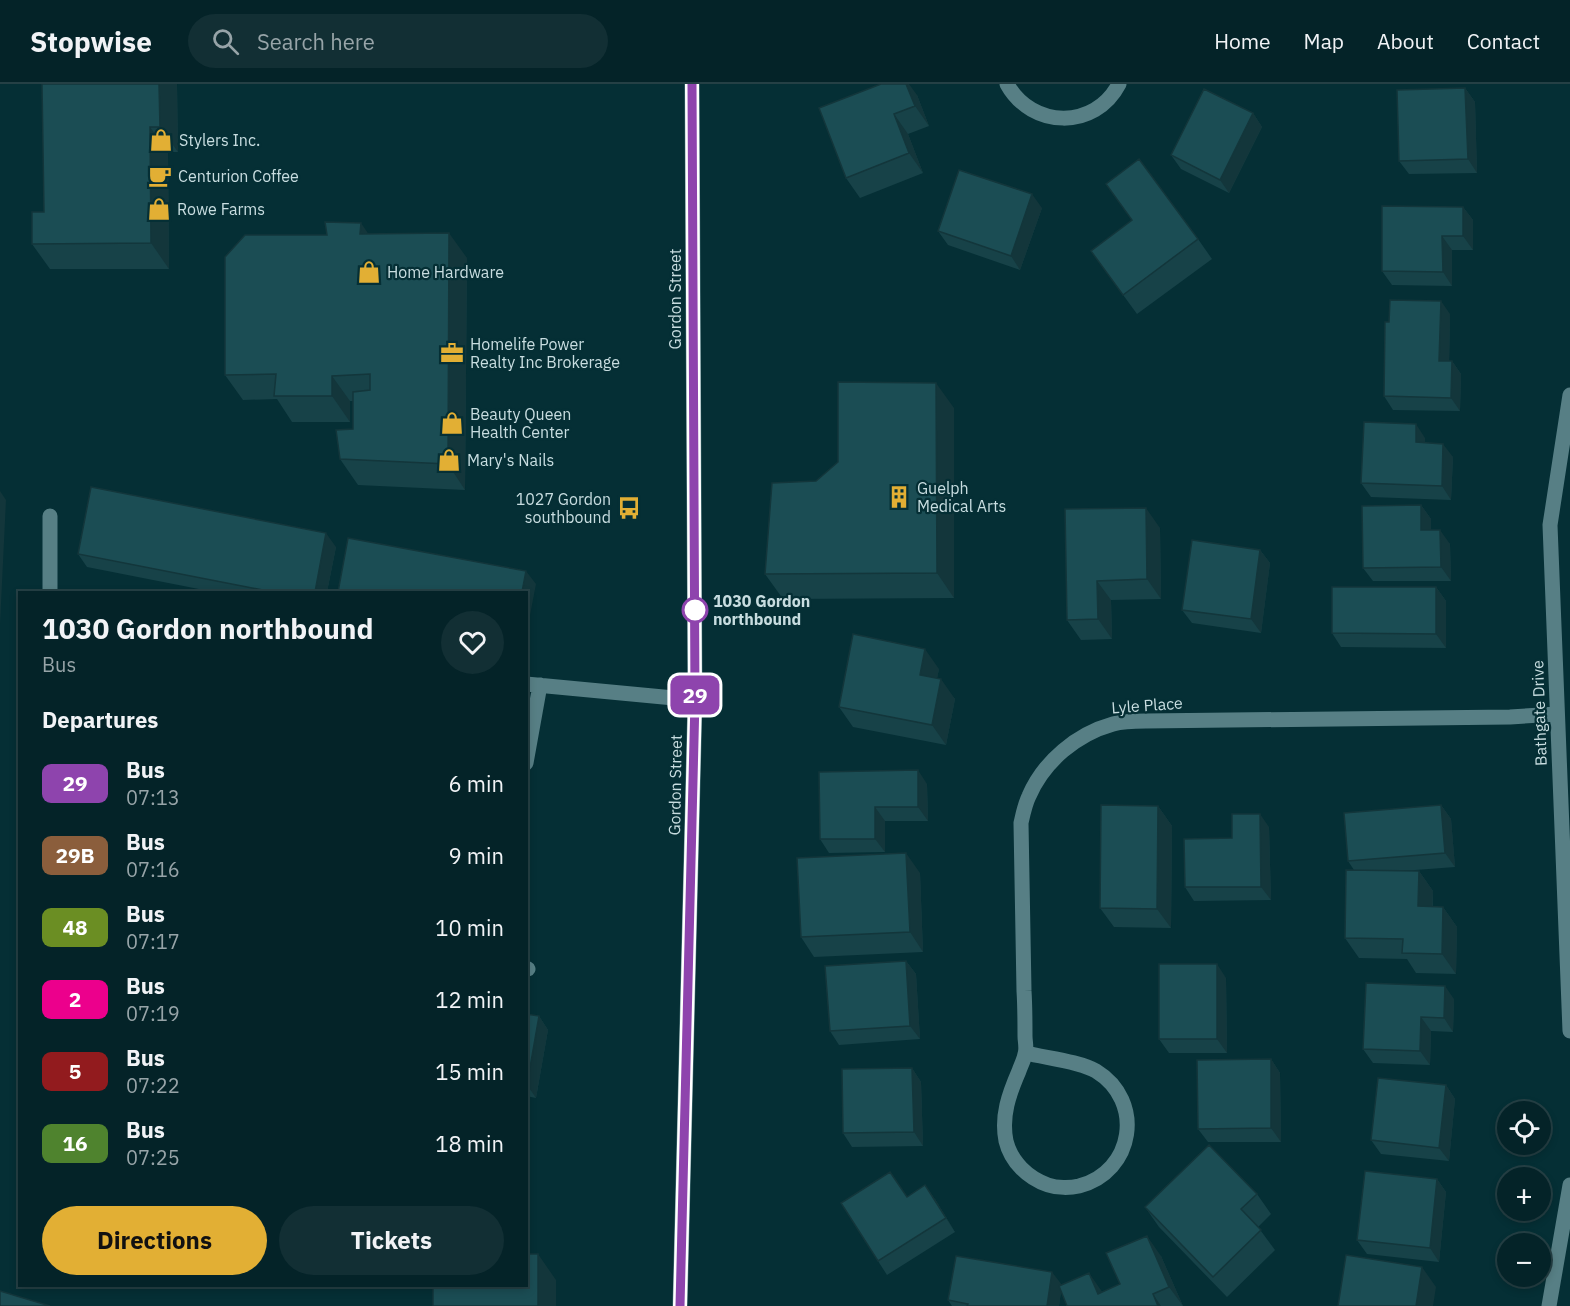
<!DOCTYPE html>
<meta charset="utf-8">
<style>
body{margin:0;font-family:"IBM Plex Sans",sans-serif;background:#122f34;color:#f1f3f6;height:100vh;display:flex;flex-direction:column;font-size:22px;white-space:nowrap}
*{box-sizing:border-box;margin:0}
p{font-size:20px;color:#97a4a8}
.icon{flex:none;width:33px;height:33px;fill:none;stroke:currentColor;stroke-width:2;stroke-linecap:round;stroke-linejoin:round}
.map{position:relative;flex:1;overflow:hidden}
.sheet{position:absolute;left:18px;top:507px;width:510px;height:696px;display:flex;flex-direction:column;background:#042328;border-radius:0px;box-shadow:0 3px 9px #0003,0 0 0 2px #254045}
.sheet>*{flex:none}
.badge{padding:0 12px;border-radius:9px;font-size:21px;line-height:39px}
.tools{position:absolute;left:1497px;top:1017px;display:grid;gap:12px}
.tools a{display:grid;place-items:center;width:54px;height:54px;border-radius:50%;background:#042328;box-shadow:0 3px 9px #0003,0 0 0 2px #254045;font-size:30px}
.map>.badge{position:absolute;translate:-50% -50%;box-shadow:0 0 0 3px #fff}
h2{padding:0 24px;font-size:22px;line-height:54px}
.round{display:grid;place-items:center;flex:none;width:63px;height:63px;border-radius:32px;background:#122f34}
.overview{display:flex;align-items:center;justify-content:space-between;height:102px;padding:0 24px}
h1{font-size:28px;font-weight:700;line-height:45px}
.action{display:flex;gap:12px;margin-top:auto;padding:12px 24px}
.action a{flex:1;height:69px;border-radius:36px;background:#e2af34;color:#111;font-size:24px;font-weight:700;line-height:69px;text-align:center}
.action a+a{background:#122f34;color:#f1f3f6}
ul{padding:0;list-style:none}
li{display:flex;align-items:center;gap:18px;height:72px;padding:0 24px}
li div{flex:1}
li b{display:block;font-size:22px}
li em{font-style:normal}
li .badge{min-width:66px;font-weight:700;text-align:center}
header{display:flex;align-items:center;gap:36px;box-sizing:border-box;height:84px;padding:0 30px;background:#042328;border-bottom:2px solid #254045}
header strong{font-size:28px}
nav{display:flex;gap:33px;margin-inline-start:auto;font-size:21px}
.search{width:420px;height:54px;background:#122f34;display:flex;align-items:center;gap:15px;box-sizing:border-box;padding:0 21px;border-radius:33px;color:#97a4a8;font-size:22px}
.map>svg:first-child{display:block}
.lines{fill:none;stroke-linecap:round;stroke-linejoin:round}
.service{stroke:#577f85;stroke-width:15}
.minor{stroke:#577f85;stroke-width:15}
.secondary{stroke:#577f85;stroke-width:15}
.wall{fill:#174248}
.shaded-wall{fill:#13363b}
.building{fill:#1b4d54;stroke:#13363b;stroke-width:1.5}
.line-casing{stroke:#fff;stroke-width:14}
.line{stroke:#8e44ad;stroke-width:9}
.stop-dot{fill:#fff;stroke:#8e44ad;stroke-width:3}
.labels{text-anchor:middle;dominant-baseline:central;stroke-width:4.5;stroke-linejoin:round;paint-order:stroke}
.poi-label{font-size:16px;fill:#c8dde0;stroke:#052f35;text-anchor:start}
.street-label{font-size:16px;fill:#c8dde0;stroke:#052f35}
.stop-label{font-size:16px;font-weight:bold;fill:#c8dde0;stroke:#052f35;text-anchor:start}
</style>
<header>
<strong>Stopwise</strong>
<div class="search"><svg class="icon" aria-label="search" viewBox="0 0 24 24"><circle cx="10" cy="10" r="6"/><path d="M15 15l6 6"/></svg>Search here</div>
<nav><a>Home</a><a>Map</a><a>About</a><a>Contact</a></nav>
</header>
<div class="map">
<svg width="1570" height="1222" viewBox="0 0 1570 1222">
<rect width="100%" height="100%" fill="#052f35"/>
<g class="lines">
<path class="service" d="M50,432V508
M526,600L695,616
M526,679L540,601
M526,884L528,885"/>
<path class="minor" d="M1007,0C1032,45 1095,46 1119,0
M1570,311L1550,441L1570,947
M1026,969C1046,974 1079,977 1096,987C1145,1017 1134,1088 1079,1102C1070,1104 1057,1104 1048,1101C1028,1094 1011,1078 1006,1057C1001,1032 1009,1010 1019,987C1021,981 1024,976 1025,970C1027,964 1025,958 1025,952C1025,937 1025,922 1024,907C1023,851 1022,795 1021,739C1023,730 1025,720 1029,712C1044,677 1077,650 1113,640C1123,637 1135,637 1146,637L1510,633L1557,630
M1549,1222L1570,1101"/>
<path class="secondary" d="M680,1222L695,616L692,0"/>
</g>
<path class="wall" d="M42,0H177L178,68H168L169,185H50L32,160L44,128Z
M1465,4L1475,18L1477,89L1409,90L1399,77Z
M917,11L929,42L908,50L923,89L860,114L846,94L819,24Z
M1253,29L1262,43L1229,109L1181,85L1171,71Z
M1106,100L1198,155L1212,175L1137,230L1091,167L1132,136Z
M1463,123L1473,136V166H1452V202L1392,201L1382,187Z
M1042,124L1020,186L948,161L938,147Z
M368,150L467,174L465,406L358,401L340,375L353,345V317H350V338H292L277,315L243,316L225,291L327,151Z
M1450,230L1449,277H1452L1461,290L1460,327L1393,326L1384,312L1389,238Z
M954,324V514L783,515L765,490L816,397Z
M1425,354V359L1453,373L1451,416L1371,413L1361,399Z
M1421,421L1431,435V446L1450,460L1451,497H1373L1363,484Z
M1065,425L1160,444L1161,515L1111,516L1112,555L1081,556L1067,536Z
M336,463L327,508H214L87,483L78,470Z
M1260,466L1270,479L1261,549L1192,539L1182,526Z
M1436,503L1446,517V564L1341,563L1332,549Z
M939,585L937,594L955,615L946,661L853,643L839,623Z
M819,688L927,700L928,737H885V768L829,769L820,755Z
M1441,721L1451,735L1455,783L1402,787H1419L1433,807V823H1443L1457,843L1456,890L1416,889L1407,875L1359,874L1345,854L1354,786L1348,777Z
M1158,722L1172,742L1171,844L1114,843L1100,824Z
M1269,743L1271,816L1194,817L1185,803L1232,754Z
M920,789L923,868L814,873L801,853Z
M906,877L916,890L920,955L839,961L830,947Z
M1226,894L1227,969H1169L1159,955Z
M1454,915L1453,948L1431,947L1430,981L1373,979L1363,965Z
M526,930L539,932L548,946L536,1014L526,1012Z
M1271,975L1280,989L1281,1058H1208L1198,1045Z
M912,984L921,998L923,1062L852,1063L843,1049Z
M1446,1001L1455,1015L1449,1077L1381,1070L1371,1056Z
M1437,1095L1446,1108L1439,1178L1367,1170L1357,1156Z
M1257,1110L1271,1130L1258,1143L1275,1166L1227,1213L1159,1143L1145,1123Z
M907,1113L935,1115L955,1148L887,1191L878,1177Z
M1161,1172L1183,1222H1067L1061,1207L1059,1222H952L948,1216L1061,1201L1102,1208L1120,1200Z"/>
<path class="shaded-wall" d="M159,0H177L178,68L160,43Z
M906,0H909L917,11L929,42L915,22Z
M1465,4L1475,18L1477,89L1468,75Z
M1253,29L1262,43L1229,109L1220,96Z
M894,30L908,50L923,89L909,69Z
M150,43L168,68L169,185L151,159Z
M1032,110L1042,124L1020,186L1011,172Z
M1463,123L1473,136V166L1463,152Z
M361,139L378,164L360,150Z
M449,149L467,174L465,406L448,380Z
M1442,152L1452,166V202L1443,188Z
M1441,217L1450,230L1449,290L1439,277Z
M1452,277L1461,290L1460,327L1451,314Z
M332,292L350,317V338L332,312Z
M936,299L954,324V514L937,489Z
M1416,340L1425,354V372L1416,358Z
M1443,360L1453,373L1451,416L1442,402Z
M0,407L6,416L0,541Z
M1421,421L1431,435V460L1421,446Z
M1146,424L1160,444L1161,515L1147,495Z
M1440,446L1450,460L1451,497L1441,483Z
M326,449L336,463L327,508H315Z
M1260,466L1270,479L1261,549L1251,535Z
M526,487L536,500L526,552V508H522Z
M1097,497L1111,516L1112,555L1098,535Z
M1436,503L1446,517V564L1436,550Z
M925,565L939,585L934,610L920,591Z
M941,595L955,615L946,661L932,641Z
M918,686L927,700L928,737L918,723Z
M1441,721L1451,735L1455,783L1445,769Z
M1158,722L1172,742L1171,844L1157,825Z
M875,723L885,737V768L875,755Z
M1260,730L1269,743L1271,816L1261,803Z
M906,769L920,789L923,868L910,848Z
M1419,787L1433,807L1432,842L1418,822Z
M1443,823L1457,843L1456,890L1442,870Z
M906,877L916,890L920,955L910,942Z
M1217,880L1226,894L1227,969L1217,955Z
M1445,902L1454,915L1453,948L1444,934Z
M539,932L548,946L536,1014L527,1001Z
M1421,933L1431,947L1430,981L1420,967Z
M1271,975L1280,989L1281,1058L1271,1044Z
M912,984L921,998L923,1062L914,1048Z
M1446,1001L1455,1015L1449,1077L1439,1064Z
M1437,1095L1446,1108L1439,1178L1430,1164Z
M925,1101L935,1115L955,1148L946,1134Z
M1147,1152L1161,1172L1183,1222L1169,1203Z
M538,1170L556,1196V1222H538Z
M1422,1183L1436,1203L1433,1222H1416Z
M1052,1188L1062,1201L1059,1222H1047Z
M1089,1189L1103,1209L1098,1210Z
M1153,1210L1161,1222H1158Z"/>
<path class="building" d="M42,0H159L160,43H150L151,159L32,160V128H44Z
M881,0H906L915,22L894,30L909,69L846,94L819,24Z
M1465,4L1468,75L1399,77L1397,6Z
M1204,5L1253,29L1220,96L1171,71Z
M1139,75L1198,155L1123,211L1091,167L1132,136L1106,100Z
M959,86L1032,110L1011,172L938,147Z
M1382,122L1463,123V152H1442L1443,188L1382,187Z
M325,138L361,139L360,150L449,149L448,380L340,375L336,346L353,345V308L370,306V290L332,292V312H274L276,290L225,291V173L245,151H327Z
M1390,216L1441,217L1439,277H1452L1451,314L1384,312L1385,238H1389Z
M838,298L936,299L937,489L765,490L772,399L816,397L838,378Z
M1364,338L1416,340V358L1443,360L1442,402L1361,399Z
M91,403L326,449L315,508H273L78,470Z
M1421,421V446H1440L1441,483L1363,484L1362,422Z
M1146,424L1147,495L1097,497L1098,535L1067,536L1065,425Z
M348,454L526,487L522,508H338Z
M1192,456L1260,466L1251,535L1182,526Z
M1332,503H1436V550L1332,549Z
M853,550L925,565L920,591L941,595L932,641L839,623Z
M918,686V723H875V755H820L819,688Z
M1101,721L1158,722L1157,825L1100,824Z
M1441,721L1445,769L1348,777L1344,729Z
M1232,730H1260L1261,803H1185L1184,755L1232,754Z
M906,769L910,848L801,853L797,774Z
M1346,786L1419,787L1418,822L1443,823L1442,870L1402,869L1403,855L1345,854Z
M906,877L910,942L830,947L825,882Z
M1159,880H1217V955H1159Z
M1366,899L1445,902L1444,934L1421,933L1420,967L1363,965Z
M526,930L539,932L527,1001L526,1000Z
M1271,975V1044L1198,1045L1197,976Z
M912,984L914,1048L843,1049L842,985Z
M1378,994L1446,1001L1439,1064L1371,1056Z
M1209,1061L1257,1110L1241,1125L1261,1146L1213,1193L1145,1123Z
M1365,1087L1437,1095L1430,1164L1357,1156Z
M890,1088L907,1113L925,1101L946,1134L878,1177L841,1119Z
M1147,1152L1169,1203L1153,1210L1158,1222H1067L1059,1202L1089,1189L1098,1210L1120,1200L1106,1169Z
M526,1170H538V1222H433V1202H526Z
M1346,1171L1422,1183L1416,1222H1338Z
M956,1172L1052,1188L1047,1222H967L968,1220L948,1216Z
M0,1207L50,1222H0Z"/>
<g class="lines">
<g class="line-casing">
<path id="line" d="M680,1222L695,616L692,0"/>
</g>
<use href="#line" class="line"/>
</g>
<defs>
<g id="shop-bare" transform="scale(1.8)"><path d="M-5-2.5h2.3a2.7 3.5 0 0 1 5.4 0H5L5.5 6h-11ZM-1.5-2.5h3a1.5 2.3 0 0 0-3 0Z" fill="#e2af34" stroke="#052f35" stroke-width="2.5" paint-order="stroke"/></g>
<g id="cafe-bare" transform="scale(1.8)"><path d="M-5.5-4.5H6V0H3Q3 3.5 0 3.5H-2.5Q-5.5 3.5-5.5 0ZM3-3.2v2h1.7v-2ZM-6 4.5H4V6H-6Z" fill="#e2af34" stroke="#052f35" stroke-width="2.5" paint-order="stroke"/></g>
<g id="office-bare" transform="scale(1.8)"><path d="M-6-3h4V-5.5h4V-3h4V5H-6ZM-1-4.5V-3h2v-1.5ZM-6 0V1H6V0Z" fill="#e2af34" stroke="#052f35" stroke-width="2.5" paint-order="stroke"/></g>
<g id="building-bare" transform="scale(1.8)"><path d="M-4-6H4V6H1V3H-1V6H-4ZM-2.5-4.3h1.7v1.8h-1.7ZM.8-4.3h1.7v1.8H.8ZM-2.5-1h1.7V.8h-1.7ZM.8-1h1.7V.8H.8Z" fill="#e2af34" stroke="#052f35" stroke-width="2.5" paint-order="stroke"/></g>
<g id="bus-bare" transform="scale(1.8)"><path d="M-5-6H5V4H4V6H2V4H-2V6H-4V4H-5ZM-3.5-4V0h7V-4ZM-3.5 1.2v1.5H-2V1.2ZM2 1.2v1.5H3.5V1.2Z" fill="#e2af34" stroke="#052f35" stroke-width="2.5" paint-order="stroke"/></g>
</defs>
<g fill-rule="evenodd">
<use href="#shop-bare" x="161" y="56"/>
<use href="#cafe-bare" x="160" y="92"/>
<use href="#shop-bare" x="159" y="125"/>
<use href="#shop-bare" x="369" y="188"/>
<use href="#office-bare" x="452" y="269"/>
<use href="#shop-bare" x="452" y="339"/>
<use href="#shop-bare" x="449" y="376"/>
<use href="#building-bare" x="899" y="413"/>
<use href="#bus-bare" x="629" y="424"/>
</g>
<circle class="stop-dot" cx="695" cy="526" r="12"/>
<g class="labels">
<g class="poi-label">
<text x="179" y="56">Stylers Inc.</text>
<text x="178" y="92">Centurion Coffee</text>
<text x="177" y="125">Rowe Farms</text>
<text x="387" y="188">Home Hardware</text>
<text x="470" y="260">Homelife Power<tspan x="470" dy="18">Realty Inc Brokerage</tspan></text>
<text x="470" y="330">Beauty Queen<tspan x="470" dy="18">Health Center</tspan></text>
<text x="467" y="376">Mary's Nails</text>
<text x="917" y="404">Guelph<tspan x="917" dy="18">Medical Arts</tspan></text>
<text x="611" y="415" text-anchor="end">1027 Gordon<tspan x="611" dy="18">southbound</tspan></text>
</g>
<g class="street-label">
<text transform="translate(675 215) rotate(-90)">Gordon Street</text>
<text transform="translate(1147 621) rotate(-4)">Lyle Place</text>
<text transform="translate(1539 629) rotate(-92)">Bathgate Drive</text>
<text transform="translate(675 701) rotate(-89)">Gordon Street</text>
</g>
<g class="stop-label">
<text x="713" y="517">1030 Gordon<tspan x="713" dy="18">northbound</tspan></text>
</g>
</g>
</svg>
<div class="tools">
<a><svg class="icon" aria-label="locate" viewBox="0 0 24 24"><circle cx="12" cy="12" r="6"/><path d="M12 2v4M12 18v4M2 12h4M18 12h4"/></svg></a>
<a>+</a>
<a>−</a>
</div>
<b class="badge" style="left:695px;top:611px;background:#8e44ad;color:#fff">29</b>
<section class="sheet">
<div class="overview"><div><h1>1030 Gordon northbound</h1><p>Bus</p></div><a class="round"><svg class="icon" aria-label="heart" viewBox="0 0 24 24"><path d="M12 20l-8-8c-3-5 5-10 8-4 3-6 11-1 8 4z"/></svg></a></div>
<h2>Departures</h2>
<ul>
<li><span class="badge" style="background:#8e44ad;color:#fff">29</span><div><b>Bus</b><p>07:13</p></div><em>6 min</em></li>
<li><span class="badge" style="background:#8b5e3c;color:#fff">29B</span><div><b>Bus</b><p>07:16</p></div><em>9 min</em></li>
<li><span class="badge" style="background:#6b8e23;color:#fff">48</span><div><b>Bus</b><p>07:17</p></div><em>10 min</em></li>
<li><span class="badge" style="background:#ec008c;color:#fff">2</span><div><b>Bus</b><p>07:19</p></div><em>12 min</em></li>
<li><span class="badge" style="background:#921b1e;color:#fff">5</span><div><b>Bus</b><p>07:22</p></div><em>15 min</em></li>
<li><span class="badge" style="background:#4f832e;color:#fff">16</span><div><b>Bus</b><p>07:25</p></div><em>18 min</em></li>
</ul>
<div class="action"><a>Directions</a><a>Tickets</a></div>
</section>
</div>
